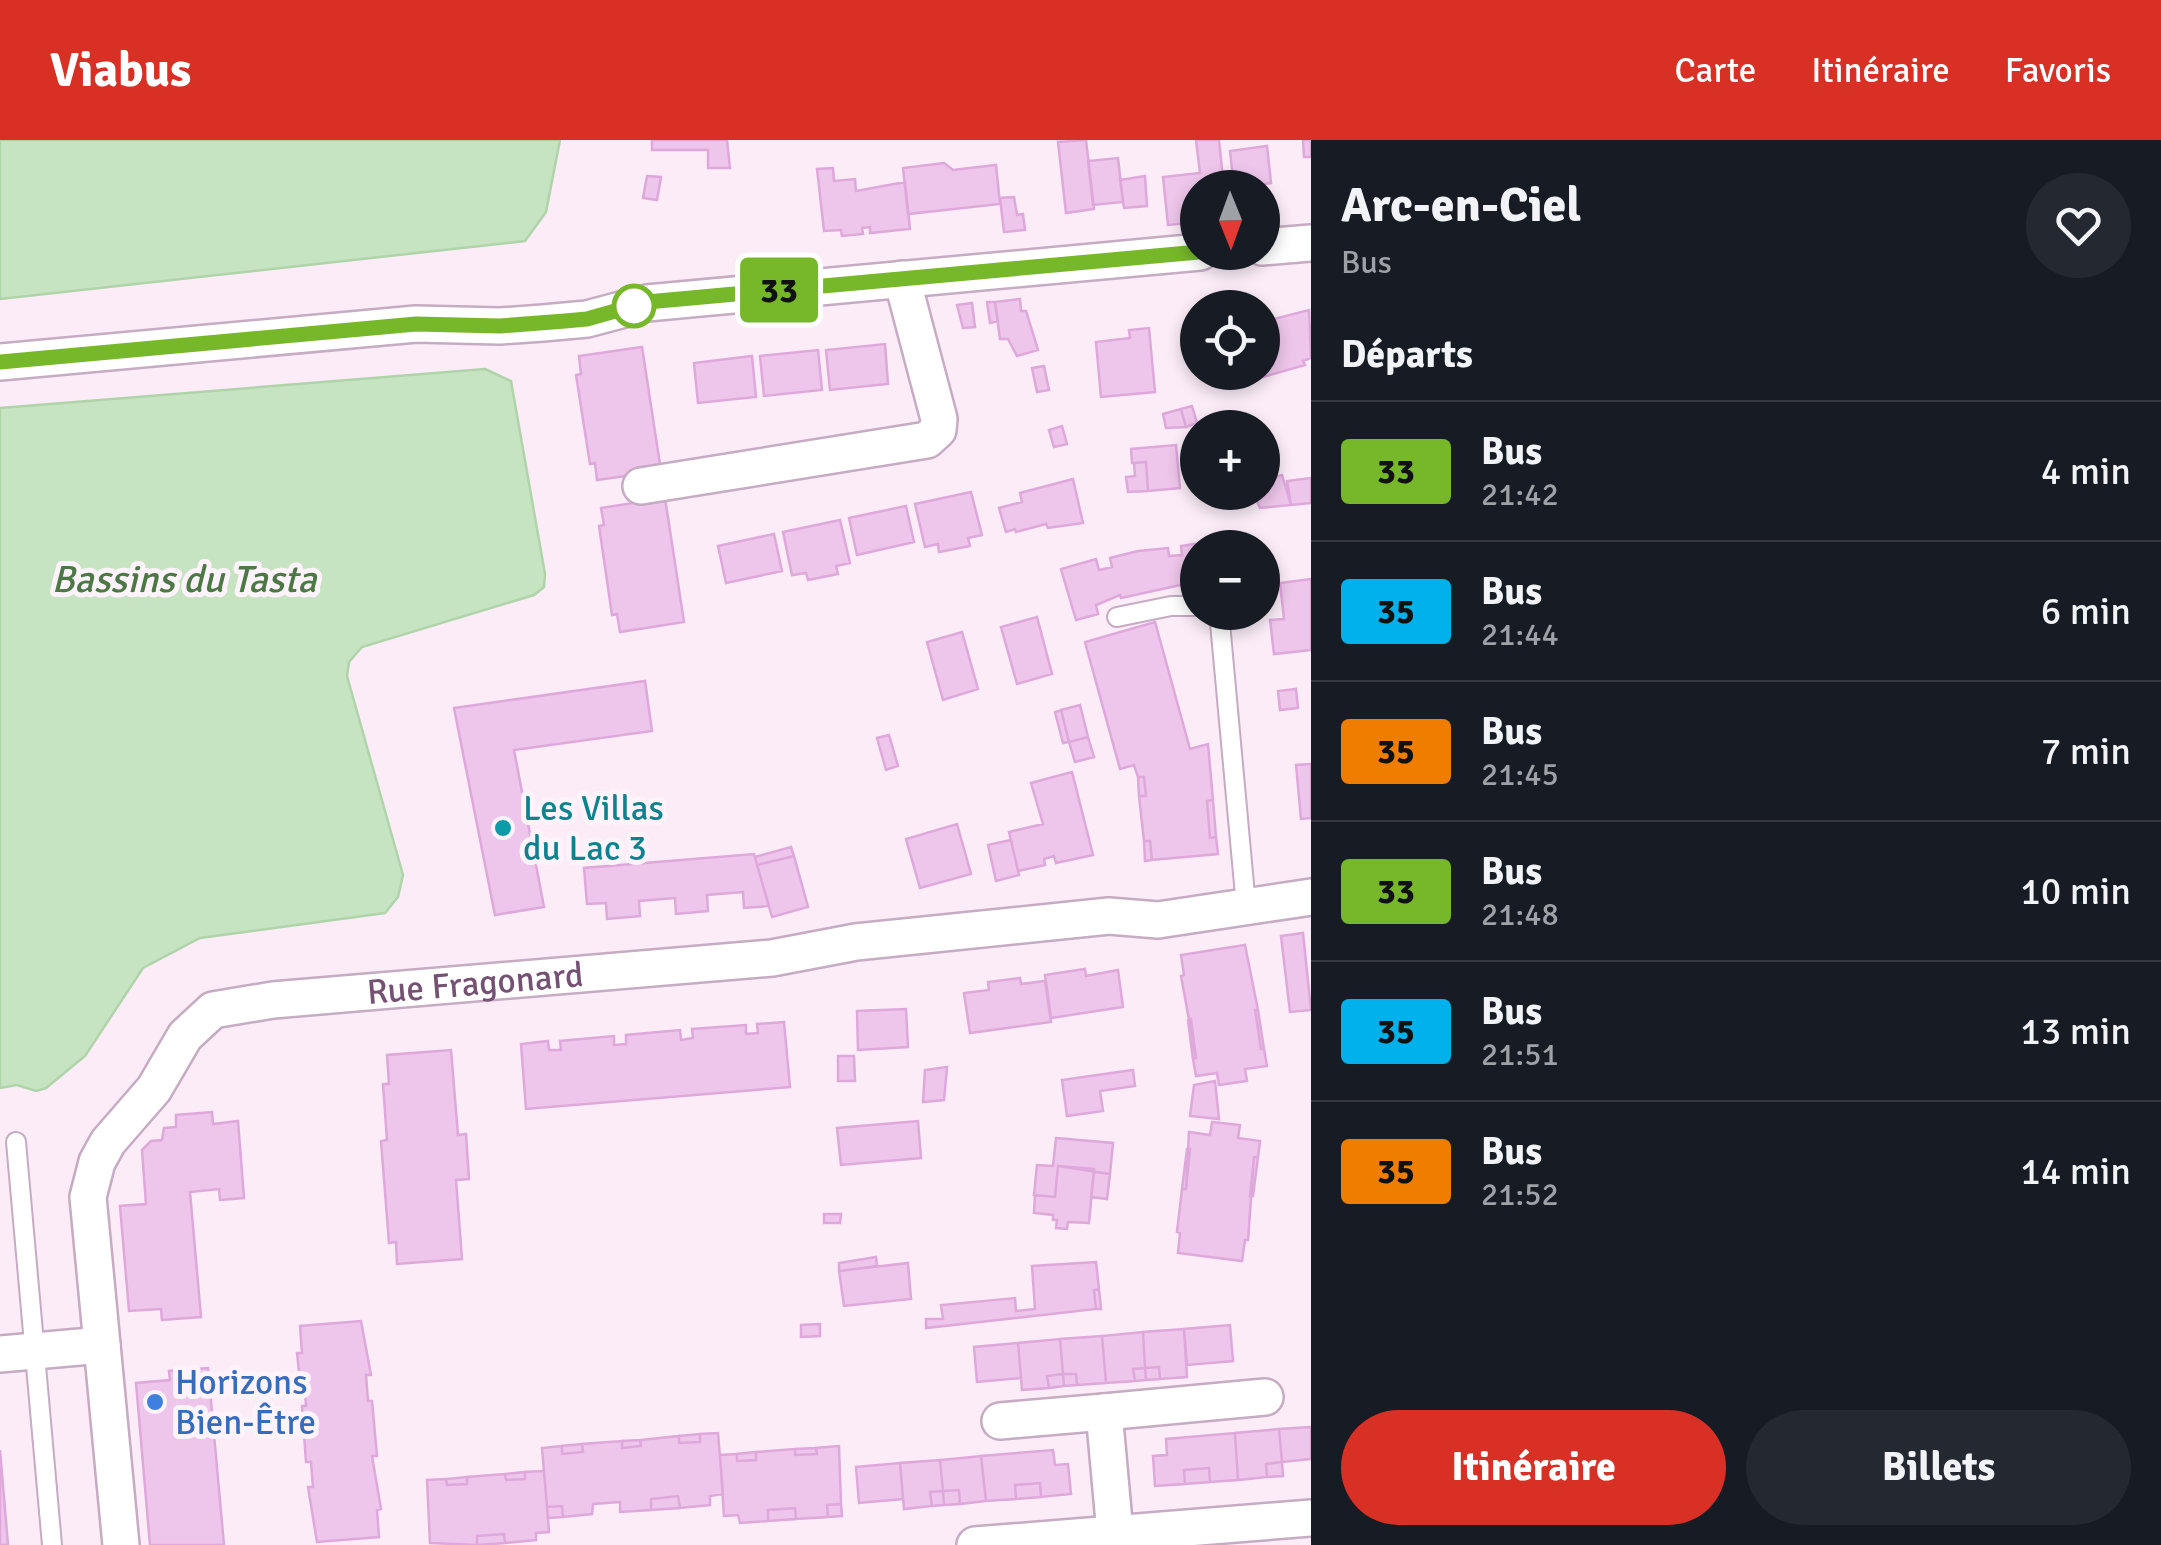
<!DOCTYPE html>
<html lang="fr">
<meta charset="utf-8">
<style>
body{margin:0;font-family:Signika,sans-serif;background:#242831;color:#f1f3f6;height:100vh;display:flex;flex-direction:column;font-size:38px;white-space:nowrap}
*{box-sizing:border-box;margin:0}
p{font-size:32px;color:#9ea1a6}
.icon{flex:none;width:55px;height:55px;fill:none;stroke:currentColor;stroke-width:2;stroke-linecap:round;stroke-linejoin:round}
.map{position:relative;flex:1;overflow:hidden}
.sheet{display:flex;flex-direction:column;background:#171b24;width:850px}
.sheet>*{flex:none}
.badge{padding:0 20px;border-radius:8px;font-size:35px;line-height:65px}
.needle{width:65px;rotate:179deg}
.buttons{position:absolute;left:1180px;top:30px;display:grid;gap:20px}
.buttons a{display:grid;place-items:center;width:100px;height:100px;border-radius:50%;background:#171b24;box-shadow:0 5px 15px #0003;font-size:50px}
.map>.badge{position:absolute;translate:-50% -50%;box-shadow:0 0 0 5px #fff}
h2{padding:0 30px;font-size:38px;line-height:90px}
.round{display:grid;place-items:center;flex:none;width:105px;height:105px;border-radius:52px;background:#242831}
.overview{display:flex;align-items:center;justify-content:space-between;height:170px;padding:0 30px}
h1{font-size:48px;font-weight:700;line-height:75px}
.primary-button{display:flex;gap:20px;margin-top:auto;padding:20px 30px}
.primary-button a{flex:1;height:115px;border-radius:60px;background:#d93025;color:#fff;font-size:40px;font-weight:700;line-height:115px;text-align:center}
.primary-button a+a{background:#242831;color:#f1f3f6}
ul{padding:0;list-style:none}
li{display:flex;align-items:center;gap:30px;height:140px;padding:0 30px;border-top:2px solid #363941}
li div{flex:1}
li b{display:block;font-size:38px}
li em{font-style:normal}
li .badge{min-width:110px;font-weight:700;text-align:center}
header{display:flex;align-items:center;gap:60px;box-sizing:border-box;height:140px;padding:0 50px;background:#d93025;color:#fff}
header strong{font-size:48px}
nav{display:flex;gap:55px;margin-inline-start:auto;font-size:35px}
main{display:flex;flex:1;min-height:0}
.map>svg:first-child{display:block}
.water{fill:#c7e4c2;stroke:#b0d4a9;stroke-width:2.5}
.building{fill:#eec6eb;stroke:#dfa8db;stroke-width:2.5}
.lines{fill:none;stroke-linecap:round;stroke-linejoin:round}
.lane-casing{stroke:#c6abc3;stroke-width:22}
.street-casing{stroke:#c6abc3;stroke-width:40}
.lane{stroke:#fff;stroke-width:18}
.street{stroke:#fff;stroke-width:35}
.line-casing{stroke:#fff;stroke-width:22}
.line{stroke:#76b82a;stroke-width:15}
.stop-dot{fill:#fff;stroke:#76b82a;stroke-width:5}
.culture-dot{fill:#0f9aa8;stroke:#fef3fa;stroke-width:4}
.shop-dot{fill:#3f7fe0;stroke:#fef3fa;stroke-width:4}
.labels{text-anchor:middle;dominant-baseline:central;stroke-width:10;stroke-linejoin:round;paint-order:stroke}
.culture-label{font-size:35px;fill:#0d838f;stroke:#fef3fa;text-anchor:start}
.street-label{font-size:35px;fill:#755173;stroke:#fef3fa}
.shop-label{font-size:35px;fill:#366cbe;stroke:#fef3fa;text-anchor:start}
.water-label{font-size:38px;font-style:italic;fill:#4c7845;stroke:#fef3fa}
</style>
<header>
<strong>Viabus</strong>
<nav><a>Carte</a><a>Itinéraire</a><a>Favoris</a></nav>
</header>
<main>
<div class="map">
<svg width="1311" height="1405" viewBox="0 0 1311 1405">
<rect width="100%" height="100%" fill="#fbecf7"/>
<path class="water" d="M0,0H560L546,72L525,101L0,159Z
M485,229L511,241L545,434L544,447L534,455L362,507L349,522L347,536L403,735L398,757L385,773L200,798L143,828L85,916L46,948L36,951L17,945L0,948V268Z"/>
<path class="building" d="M652,0H727L730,28H708V10H652Z
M1086,0L1094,69L1066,73L1058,2Z
M1196,0H1219L1224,48H1198V82L1168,85L1163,37L1200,33Z
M1303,0H1311V17H1304Z
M1267,6L1271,43L1234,48L1230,11Z
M1118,18L1123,62L1093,65L1088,21Z
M944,23L953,30L996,25L1000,64L908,74L903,28Z
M833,28L834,41L855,39L856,51L905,42L910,89L870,93V87L862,88L863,94L842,96L841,90L824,91L817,29Z
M647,36L661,37L657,60L643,58Z
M1145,36L1147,66L1124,68L1120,40Z
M1014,57L1017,75L1023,74L1025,90L1004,92L1000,58Z
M1020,159L1021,171H1026L1038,210L1017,216L1008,199H1000L995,162Z
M987,162H995L998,181L990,183Z
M972,163L975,187L963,188L957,165Z
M1309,170L1311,218L1303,221L1305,225L1263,237L1262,182Z
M1198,180V231L1197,232L1185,184Z
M1149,188L1155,252L1101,257L1096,202L1130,198L1129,190Z
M885,204L888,244L830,250L826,210Z
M642,207L661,331L597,340L595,323L590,324L576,235L581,234L579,216Z
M818,210L822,250L764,256L760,216Z
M752,216L756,257L698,263L694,223Z
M1044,226L1049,250L1037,252L1032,228Z
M1192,266L1197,283L1186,287L1181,269Z
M1181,269L1186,287L1166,288L1163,274Z
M1062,286L1067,304L1054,307L1049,290Z
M1176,305L1180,348L1148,351L1146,322L1132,323L1131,309Z
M1146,322L1148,351L1128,352L1126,337L1135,336L1134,323Z
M1282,335L1291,365L1260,368L1255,357L1247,358L1245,352H1262V340Z
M1311,338V363L1291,365L1287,341Z
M1073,339L1083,383L1048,388L1046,384L1016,392L1015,389L1006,392L999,368L1022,362L1020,353Z
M971,352L982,395L968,398L970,406L939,412L938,404L925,407L915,364Z
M665,358L684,482L620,492L617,474L612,475L599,386L604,385L601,368Z
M906,366L914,402L857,415L849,378Z
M840,380L850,423L836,426L838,434L808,440L806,433L792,435L783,392Z
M774,394L782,431L726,443L718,406Z
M1217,402L1218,408H1198V424L1194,404Z
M1194,404L1198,448L1186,450L1185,444L1121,458L1120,455L1096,465L1098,474L1076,480L1061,429L1096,419L1099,430L1112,427L1110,418L1138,411L1168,408L1169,416L1182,415L1181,406Z
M1311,439V510L1274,514L1270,480L1284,479L1280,443Z
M1037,477L1052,534L1017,544L1001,487Z
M1155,482L1190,609L1208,604L1213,660L1207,661L1210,698L1216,697L1218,714L1152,720L1150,701H1144L1139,656H1146L1144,637H1138L1134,625L1120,629L1085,502Z
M962,492L978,549L943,560L927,502Z
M645,541L652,591L514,610L544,767L495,775L454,568Z
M1296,549L1298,568L1280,570L1278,551Z
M1080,565L1088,597L1069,602L1061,570Z
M1061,570L1069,602L1063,603L1055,572Z
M889,595L898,626L886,630L877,598Z
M1088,597L1094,617L1075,622L1069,602Z
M1311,624V678L1301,679L1296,625Z
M1072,632L1093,715L1056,723L1054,716L1044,719L1045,725L1018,731L1009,692L1043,684L1031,643Z
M1138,637H1144L1146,656H1139Z
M1213,660L1216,697L1210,698L1207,661Z
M957,684L971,734L920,748L906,699Z
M1011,700L1019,735L996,741L988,705Z
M1144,701H1150L1152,720L1145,721Z
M791,707L794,716L757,725L755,717Z
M754,714L769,766L744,768L743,752L707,755L708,771L676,774L675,758L639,761L640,776L607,779L606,763L587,764L584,728Z
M794,716L808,767L772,777L757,725Z
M1303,793L1311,870L1290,872L1281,796Z
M1245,805L1258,870H1255L1261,909H1264L1267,926L1245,929L1247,941L1219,945L1217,933L1196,936L1193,919L1196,918L1181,836L1184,835L1181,815Z
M1085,829L1086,836L1118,830L1123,867L1051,878L1045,835Z
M1020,838L1021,844L1045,841L1051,882L970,893L964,853L989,850L988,842Z
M906,869L908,907L858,910L857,871Z
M1255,870H1258L1264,909H1261Z
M1191,879L1196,918L1193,919L1188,880Z
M784,882L790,947L526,969L521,904L548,901L549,910H561L560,901L614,896V905L626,904V895L680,890L681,900L693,898L692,889L746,885V894L758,893L757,884Z
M451,910L458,995L466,994L469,1039L456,1040L462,1119L397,1124L396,1102L389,1103L381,1001L387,1000L383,944H389L387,915Z
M838,916H854L855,941H838Z
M947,927L944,960L923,962L925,930Z
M1133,930L1135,946L1100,951L1103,971L1067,976L1062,940Z
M1215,941L1219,979L1190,976L1194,945Z
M212,972L213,984L238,981L244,1058L220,1060L219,1049L190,1052L201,1177L162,1180L161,1169L129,1171L120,1066L146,1064L142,1010L151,1001L162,1000L164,988L176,987V975Z
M918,981L921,1018L841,1025L837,988Z
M1212,982L1240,985L1238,998L1260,1001L1258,1017H1254L1248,1100H1245L1242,1121L1178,1113L1180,1093L1177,1092L1182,1049H1186L1189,992L1210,995Z
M1056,998L1113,1003L1110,1034L1058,1026L1055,1057L1034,1055L1037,1025L1053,1026Z
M1187,1009H1190L1186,1049H1182Z
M1254,1017H1258L1253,1056H1250Z
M1058,1026L1094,1029L1089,1083L1068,1082L1067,1089L1056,1088L1057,1080H1053V1075L1034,1073L1035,1055L1055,1057Z
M1094,1032L1110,1034L1107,1059L1091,1057Z
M824,1074H841L840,1083H824Z
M876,1117L877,1126L839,1131V1123Z
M1096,1122L1099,1149L1094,1150L1096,1169L926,1188V1179H943L941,1165L1015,1158L1016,1171L1035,1169L1032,1126Z
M908,1123L911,1159L844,1166L839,1131Z
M1099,1149L1101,1169H1096L1094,1150Z
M361,1181L371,1235H366L368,1261H372L377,1316H372L381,1369L377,1370L379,1397L317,1402L308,1347H313L311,1322H306L302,1266H306L304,1240L300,1241L297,1213H302L300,1186Z
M820,1184V1196L801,1197V1185Z
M1230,1185L1233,1221L1187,1225L1184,1189Z
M1184,1189L1187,1237L1160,1239L1159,1227L1145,1228L1143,1192Z
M1143,1192L1145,1228L1133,1229L1135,1241L1106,1243L1102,1196Z
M1102,1196L1106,1243L1077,1245L1076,1234H1063L1060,1199Z
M1060,1199L1063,1234L1047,1236L1049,1248L1022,1250L1018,1203Z
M1018,1203L1021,1238L977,1242L974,1207Z
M1159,1227L1160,1239L1146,1240L1145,1228Z
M208,1228L224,1405H150L136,1243L170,1240L169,1231Z
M1145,1228L1146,1240L1135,1241L1133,1229Z
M1063,1234H1076L1077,1245L1064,1246Z
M1063,1234L1064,1246L1049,1248L1047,1236Z
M1311,1287V1319L1282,1322L1279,1289Z
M1279,1289L1282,1322L1266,1324L1267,1337L1238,1340L1235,1293Z
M718,1293L723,1354L710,1356V1365L680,1368L678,1356L651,1359V1370L620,1372V1362L593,1364L592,1374L563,1377L562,1366L547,1367L542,1308L562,1306V1314L583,1312L582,1304L622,1301V1308L641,1306L640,1300L679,1296V1303L700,1302V1294Z
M1235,1293L1238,1340L1210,1342L1209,1328L1184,1330L1185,1344L1155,1346L1153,1316L1167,1315L1166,1299Z
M700,1294V1302L679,1303V1296Z
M640,1300L641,1306L622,1308V1301Z
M582,1304L583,1312L562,1314V1306Z
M839,1306L841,1364L827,1365L828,1377L796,1379L795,1368L768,1370V1381L740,1383L738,1375L724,1376L720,1315L737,1314V1321L756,1320V1312L795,1309V1315L817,1314L816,1308Z
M816,1308L817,1314L795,1315V1309Z
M0,1310L8,1405H0Z
M1053,1310L1055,1325L1068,1324L1071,1354L1041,1357L1040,1343L1015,1345L1016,1359L986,1361L981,1316Z
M756,1312V1320L737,1321V1314Z
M981,1316L986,1361L960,1364L959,1350L943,1351L940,1320Z
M940,1320L943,1351L930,1352L932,1366L904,1369L900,1323Z
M1282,1322L1283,1336L1267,1337L1266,1324Z
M900,1323L903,1359L859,1363L856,1327Z
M1209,1328L1210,1342L1185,1344L1184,1330Z
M544,1331L549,1392L536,1393V1400L505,1403L504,1394L477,1396V1405L430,1403L427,1340L446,1339L447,1345L467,1344V1337L505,1334L506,1340L525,1339V1332Z
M525,1332V1339L506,1340L505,1334Z
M467,1337V1344L447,1345L446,1339Z
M1040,1343L1041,1357L1016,1359L1015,1345Z
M959,1350L960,1364L944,1365L943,1351Z
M943,1351L944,1365L932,1366L930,1352Z
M678,1356L680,1368L651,1370V1359Z
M841,1364L842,1376L828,1377L827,1365Z
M562,1366L563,1377L548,1378L547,1367Z
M795,1368L796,1379L768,1381V1370Z
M504,1394L505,1403L477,1405V1396Z"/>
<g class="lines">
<g class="lane-casing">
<path id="lane" d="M1213,472L1220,483L1246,766
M1117,477L1171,466H1198
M16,1002L52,1405"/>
</g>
<g class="street-casing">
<g id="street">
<path d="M1262,107L1311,103"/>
<path d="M0,222L416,184L500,186L543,183L587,179L647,163L1200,112"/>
<path d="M641,346L927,300L938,290L939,279L902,139"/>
<path d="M0,1214L102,1205"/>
<path d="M1000,1281L1104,1272"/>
<path d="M1115,1393L1104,1272L1265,1257"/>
<path id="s1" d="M121,1405L88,1057L97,1022L108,1002L154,949L185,896L213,870L273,860L772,818L856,802L1109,776L1158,780L1311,757"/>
<path d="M975,1405L1311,1378"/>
</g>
</g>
<use href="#lane" class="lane"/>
<use href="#street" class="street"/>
</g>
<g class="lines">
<g class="line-casing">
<path id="line" d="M0,222L416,184L500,186L565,181L587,179L647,162L1199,112"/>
</g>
<use href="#line" class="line"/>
</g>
<circle class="stop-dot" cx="634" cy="166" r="20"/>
<circle class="culture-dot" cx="503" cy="688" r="10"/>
<circle class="shop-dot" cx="155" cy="1262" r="10"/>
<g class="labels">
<g class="culture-label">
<text x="523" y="668">Les Villas<tspan x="523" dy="40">du Lac 3</tspan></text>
</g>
<g class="street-label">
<text stroke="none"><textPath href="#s1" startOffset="842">Rue Fragonard</textPath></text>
</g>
<g class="shop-label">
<text x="175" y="1242">Horizons<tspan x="175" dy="40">Bien-Être</tspan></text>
</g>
<g class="water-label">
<text x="184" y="439">Bassins du Tasta</text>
</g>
</g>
</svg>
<div class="buttons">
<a><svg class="needle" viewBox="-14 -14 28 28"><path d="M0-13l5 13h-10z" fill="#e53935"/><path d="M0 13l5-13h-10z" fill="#9ea1a6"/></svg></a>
<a><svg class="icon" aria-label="locate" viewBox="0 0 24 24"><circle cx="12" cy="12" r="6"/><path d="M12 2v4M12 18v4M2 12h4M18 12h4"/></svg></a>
<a>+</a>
<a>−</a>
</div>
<b class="badge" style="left:779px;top:150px;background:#76b82a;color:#111">33</b>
</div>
<section class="sheet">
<div class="overview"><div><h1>Arc-en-Ciel</h1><p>Bus</p></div><a class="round"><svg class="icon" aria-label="heart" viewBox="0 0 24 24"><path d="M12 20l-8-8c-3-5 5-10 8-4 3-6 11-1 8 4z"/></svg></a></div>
<h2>Départs</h2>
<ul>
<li><span class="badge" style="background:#76b82a;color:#111">33</span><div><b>Bus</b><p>21:42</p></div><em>4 min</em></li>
<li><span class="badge" style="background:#00b1eb;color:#111">35</span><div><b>Bus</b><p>21:44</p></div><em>6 min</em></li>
<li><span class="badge" style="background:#ee7d00;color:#111">35</span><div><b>Bus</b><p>21:45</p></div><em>7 min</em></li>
<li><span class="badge" style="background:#76b82a;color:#111">33</span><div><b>Bus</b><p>21:48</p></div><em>10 min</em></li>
<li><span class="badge" style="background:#00b1eb;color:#111">35</span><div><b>Bus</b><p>21:51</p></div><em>13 min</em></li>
<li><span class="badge" style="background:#ee7d00;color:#111">35</span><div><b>Bus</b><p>21:52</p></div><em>14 min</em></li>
</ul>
<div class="primary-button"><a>Itinéraire</a><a>Billets</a></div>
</section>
</main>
